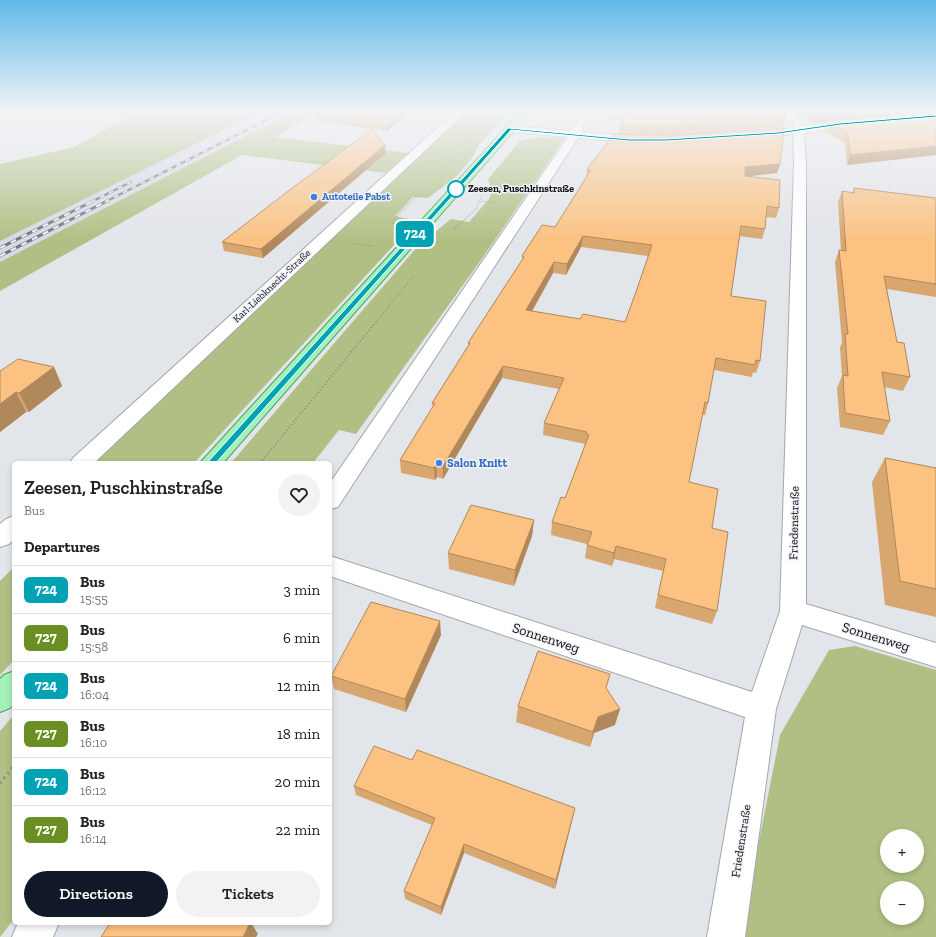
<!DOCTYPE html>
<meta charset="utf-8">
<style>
body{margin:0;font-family:"Zilla Slab",serif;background:#f2f2f2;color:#202124;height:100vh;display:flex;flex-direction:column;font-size:15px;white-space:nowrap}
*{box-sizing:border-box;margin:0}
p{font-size:13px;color:#757577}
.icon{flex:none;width:22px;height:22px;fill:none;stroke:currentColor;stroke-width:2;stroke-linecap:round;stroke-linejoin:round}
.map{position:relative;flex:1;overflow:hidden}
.panel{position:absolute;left:12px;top:461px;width:320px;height:464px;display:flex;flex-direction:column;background:#fff;border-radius:6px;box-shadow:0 2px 6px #0003}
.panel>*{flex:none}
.badge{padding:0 8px;border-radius:6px;font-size:14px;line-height:26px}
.fabs{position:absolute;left:880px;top:829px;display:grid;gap:8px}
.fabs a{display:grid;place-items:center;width:44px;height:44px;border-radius:50%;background:#fff;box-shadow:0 2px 6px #0003;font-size:20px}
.map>.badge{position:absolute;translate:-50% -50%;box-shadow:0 0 0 2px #fff}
h2{padding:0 12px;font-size:15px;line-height:36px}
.round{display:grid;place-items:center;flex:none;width:42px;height:42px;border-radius:21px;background:#f2f2f2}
.overview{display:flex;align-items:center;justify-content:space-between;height:68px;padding:0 12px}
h1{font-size:19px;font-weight:600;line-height:30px}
.cta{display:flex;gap:8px;margin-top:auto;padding:8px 12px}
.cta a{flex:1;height:46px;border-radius:24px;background:#111827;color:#fff;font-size:16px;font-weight:600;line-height:46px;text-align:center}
.cta a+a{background:#f2f2f2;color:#202124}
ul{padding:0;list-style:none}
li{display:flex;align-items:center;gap:12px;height:48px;padding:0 12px;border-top:1px solid #e0e0e0}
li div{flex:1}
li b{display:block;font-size:15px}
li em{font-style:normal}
li .badge{min-width:44px;font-weight:700;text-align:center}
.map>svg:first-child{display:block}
.built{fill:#d4dae6}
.green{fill:#b0c084;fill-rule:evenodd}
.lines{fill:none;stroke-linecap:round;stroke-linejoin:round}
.lane-casing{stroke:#a4a6aa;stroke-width:2}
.street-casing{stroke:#a4a6aa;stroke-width:2}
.primary-casing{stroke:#4a9e61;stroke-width:2}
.path-far2{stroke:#86888b;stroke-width:1.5;stroke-dasharray:0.5 1.5;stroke-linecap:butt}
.path-far1{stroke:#86888b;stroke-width:2;stroke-dasharray:1 2.5;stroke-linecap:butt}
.path{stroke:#86888b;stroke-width:3.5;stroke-dasharray:1.5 4.5;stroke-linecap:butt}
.lane{fill:#fff;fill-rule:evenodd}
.street{fill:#fff;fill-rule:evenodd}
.primary{fill:#a4f2b9;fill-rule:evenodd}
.rail-far1-casing{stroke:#747679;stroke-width:2.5}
.rail-casing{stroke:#747679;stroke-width:3}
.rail-far1{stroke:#eff2f6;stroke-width:1.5;stroke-dasharray:5;stroke-linecap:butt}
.rail{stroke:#eff2f6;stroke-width:2;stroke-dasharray:6;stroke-linecap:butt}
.wall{fill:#d8a770;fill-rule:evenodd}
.shaded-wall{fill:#b0885b}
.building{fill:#fbc282;stroke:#b0885b;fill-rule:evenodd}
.line{fill:#00a3b4;stroke:#fff}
.stop-dot{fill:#fff;stroke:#00a3b4;stroke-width:2}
.shop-dot{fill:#3f7fe0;stroke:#eff2f6;stroke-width:1.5}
.labels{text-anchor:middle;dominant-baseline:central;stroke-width:3;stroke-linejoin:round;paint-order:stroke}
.far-stop-label{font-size:10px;font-weight:bold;fill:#111214;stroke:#eff2f6;text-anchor:start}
.far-shop-label{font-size:10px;font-weight:bold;fill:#366cbe;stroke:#eff2f6;text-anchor:start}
.far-street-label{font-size:10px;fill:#111214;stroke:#eff2f6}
.shop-label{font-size:12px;font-weight:bold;fill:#366cbe;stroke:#eff2f6;text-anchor:start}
.street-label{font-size:12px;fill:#111214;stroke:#eff2f6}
.near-street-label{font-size:14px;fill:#111214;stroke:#eff2f6}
</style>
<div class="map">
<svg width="936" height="937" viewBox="0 0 936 937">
<rect width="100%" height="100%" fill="#e2e5e9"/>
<path class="built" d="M264,110H296L0,262V241Z"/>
<path class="green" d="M81,110H264L0,241V164L74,147L127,117Z
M296,110H323L275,137L408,153L386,173L242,155L0,291V262Z
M469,110H511L477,147L472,158L457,176L428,198L413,197L395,216L409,219L404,225L394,245L194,463H94L215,347Z
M538,137L565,138L481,260L356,434L339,430L313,463H231L418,246L451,219L469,222L489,199L492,191L488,179L520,141Z
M14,567V660L0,675V581Z
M855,646L936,670V937H740L780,735L829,650ZM887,836H917V866H887ZM887,888H917V918H887Z
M14,715V919L0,937V731Z"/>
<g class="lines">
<g class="lane-casing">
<path id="lane" d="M588,110H596L581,129H575L573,127Z"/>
</g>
<g class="street-casing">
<path id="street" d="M457,110H468L94,463H70L73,458Z
M776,110H787L802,122L803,126L855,120L860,123L855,126L804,133L806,163V604L936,643V667L802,625L776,709L745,937H707L745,717L330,576V556L752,692L780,611L794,163L793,134L784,135L779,132L780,130L793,128V125Z
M578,124L583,127L582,132L640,137L646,140L640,143L578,138L338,507L330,509V483L568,137L510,132L505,129L510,126L571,131L574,125Z
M14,516V539L9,544L0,547V524L6,519Z
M18,923H59L53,937H12Z"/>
</g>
<g class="primary-casing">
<path id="primary" d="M522,110H532L223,463H200Z
M14,671V704L10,708L0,712V679L4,675Z"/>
</g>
<path class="path-far2" d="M459,145L469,141
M444,168L449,154
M481,201L501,204
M393,224L396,217L419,194
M454,229L475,210L482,195
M352,244L373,246
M376,322L414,275"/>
<path class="path-far1" d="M260,463L377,321"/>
<path class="path" d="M0,783L14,766"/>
<use href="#lane" class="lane"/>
<use href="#street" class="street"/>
<use href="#primary" class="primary"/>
<g class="rail-far1-casing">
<path id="rail-far1" d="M91,202L131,182
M105,202L286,110"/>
</g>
<g class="rail-casing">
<path id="rail" d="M0,248L93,201
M0,256L107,201"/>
</g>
<use href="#rail-far1" class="rail-far1"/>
<use href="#rail" class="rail"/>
</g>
<path class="wall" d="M412,110L387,131L317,121L315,112Z
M609,110L785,118L783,127L666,136L780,164L777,173L748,176L779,208L776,218L766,217L765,229L762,239L739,236L731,296L760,361L756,373L753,372L752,377L714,370L708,403L705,415H702L689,482L712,528L717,611L712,624L655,608L663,571L614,559L612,566L585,558L587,544L551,535L552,522L565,498L584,447L585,444L543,435L544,423L559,389L502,378L443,479L437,477L435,480L401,473L400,460L433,407L432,403L468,346V343L522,261V256L555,227L586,177L587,169L619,134L620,125L623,121L608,119ZM581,247L648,256L637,289L625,322L580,319L532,311L553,273L566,275Z
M789,110H936V155L847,165L845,143L824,131L827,122L812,123Z
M386,153L263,258L224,251L222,242Z
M854,188L936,198V297L887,289L897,342L910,377L903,391L884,387L890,421L883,435L840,427L837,388L842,376L840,347L842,343L835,262L839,250L841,251L838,202L842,191L852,193Z
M54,367L62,386L29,412H26L0,432V371Z
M885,458L936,468V617L885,605L872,482Z
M534,520L532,536L514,586L449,569L448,553Z
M441,635L406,712L334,689L331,676Z
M606,689L615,725L594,733L590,747L516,722L518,706Z
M412,760L575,808L555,889L464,853L441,915L405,899L404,891L432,825L356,795L354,786Z"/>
<path class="shaded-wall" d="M405,110H412L387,131V125Z
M860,110H936V112L827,121V122L812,123L814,114Z
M385,145L386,153L263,258L261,249Z
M936,146V155L847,165L850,155Z
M780,164L777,173L743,177L745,167Z
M583,236L581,247L566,275L567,264Z
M554,262L553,273L526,322V310Z
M503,366L502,378L443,479V466Z
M54,367L62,386L29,412L19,393Z
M16,392L26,412L0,432V404Z
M436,465L437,477L435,480L434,468Z
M534,520L532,536L514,586L515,570Z
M616,546L614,559L612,566L614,553Z
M440,621L441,635L406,712L405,699Z
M620,709L615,725L594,733L590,747L593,732L598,717Z
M575,808L573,817L555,889L556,880Z
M464,844V853L441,915V907Z
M250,923H251L258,934L256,937H243Z"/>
<path class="building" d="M320,110H405L387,125L316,115L320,113L315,112Z
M611,110H786L785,118L668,126H630L620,125L630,112Z
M807,110H860L814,114Z
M936,111V146L850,155L848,133L827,121Z
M784,128L780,164L745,167V176L780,180L779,208L767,206L765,229L741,226L731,296L766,301L760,361L756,360L755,365L716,358L708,403L705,402L689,482L718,489L712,528L728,532L717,611L658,595L666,559L616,546L614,553L587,545L592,532L552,522L561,497L565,498L589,435L586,434L587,432L544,423L564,378L503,366L443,466L436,465L434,468L400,460L435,403H432L470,343H468L524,257L522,256L542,225L555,227L591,170L587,169L614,134L668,136ZM583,236L652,245L637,289L625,322L583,314L580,319L526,310L554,262L567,264Z
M372,129L385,145L261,249L222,242L287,192Z
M854,188L936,198V284L884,276L897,342L904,343L910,377L882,372L890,421L845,413L843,375L848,376L845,334H848L839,250L846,251L842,191L854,193Z
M18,359L54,367L19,393L16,392L0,404V371Z
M885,458L936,468V589L900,581Z
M471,505L534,520L515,570L448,553Z
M371,602L440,621L405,699L331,676Z
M538,651L610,674L606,688L620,709L598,717L593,732L518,706Z
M374,746L412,760L417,750L575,808L556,880L464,844L441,907L404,891L435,818L354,786Z
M110,923H250L243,937H101Z"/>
<linearGradient id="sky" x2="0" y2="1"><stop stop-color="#5fb9ea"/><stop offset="0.46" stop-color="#f2f3f5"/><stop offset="1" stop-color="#f2f3f5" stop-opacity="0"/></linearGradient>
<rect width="936" height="241" fill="url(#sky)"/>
<path class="line" d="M936,115V117L840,125L778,134L666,141H629L511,130L214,465H209L207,463L508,128L629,139H666L778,132L840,123Z"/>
<circle class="stop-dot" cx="456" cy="189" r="8"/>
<g class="shop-dot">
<circle cx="314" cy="197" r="4"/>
<circle cx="439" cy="463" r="4"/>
</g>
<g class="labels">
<g class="far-stop-label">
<text x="468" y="189">Zeesen, Puschkinstraße</text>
</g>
<g class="far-shop-label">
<text x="322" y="197">Autoteile Pabst</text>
</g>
<g class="far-street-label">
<text transform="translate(272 286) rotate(-43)">Karl-Liebknecht-Straße</text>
</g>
<g class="shop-label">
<text x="447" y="463">Salon Knitt</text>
</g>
<g class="street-label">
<text transform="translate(794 523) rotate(-89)">Friedenstraße</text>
<text transform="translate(741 841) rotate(-81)">Friedenstraße</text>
</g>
<g class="near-street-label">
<text transform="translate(876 637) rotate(17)">Sonnenweg</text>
<text transform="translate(546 638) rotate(18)">Sonnenweg</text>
</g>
</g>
</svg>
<div class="fabs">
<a>+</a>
<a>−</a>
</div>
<b class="badge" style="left:415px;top:234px;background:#00a3b4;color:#fff">724</b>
<section class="panel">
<div class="overview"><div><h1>Zeesen, Puschkinstraße</h1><p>Bus</p></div><a class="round"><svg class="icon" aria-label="heart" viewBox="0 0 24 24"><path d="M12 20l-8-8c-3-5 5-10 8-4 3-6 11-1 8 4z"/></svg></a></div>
<h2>Departures</h2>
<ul>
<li><span class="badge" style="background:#00a3b4;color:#fff">724</span><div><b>Bus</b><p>15:55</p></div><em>3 min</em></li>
<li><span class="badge" style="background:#6b8e23;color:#fff">727</span><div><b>Bus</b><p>15:58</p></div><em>6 min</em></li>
<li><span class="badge" style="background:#00a3b4;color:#fff">724</span><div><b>Bus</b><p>16:04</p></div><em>12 min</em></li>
<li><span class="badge" style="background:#6b8e23;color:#fff">727</span><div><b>Bus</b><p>16:10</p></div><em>18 min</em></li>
<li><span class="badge" style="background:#00a3b4;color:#fff">724</span><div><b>Bus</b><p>16:12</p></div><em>20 min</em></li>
<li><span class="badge" style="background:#6b8e23;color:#fff">727</span><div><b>Bus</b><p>16:14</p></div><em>22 min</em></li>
</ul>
<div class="cta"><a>Directions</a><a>Tickets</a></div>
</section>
</div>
